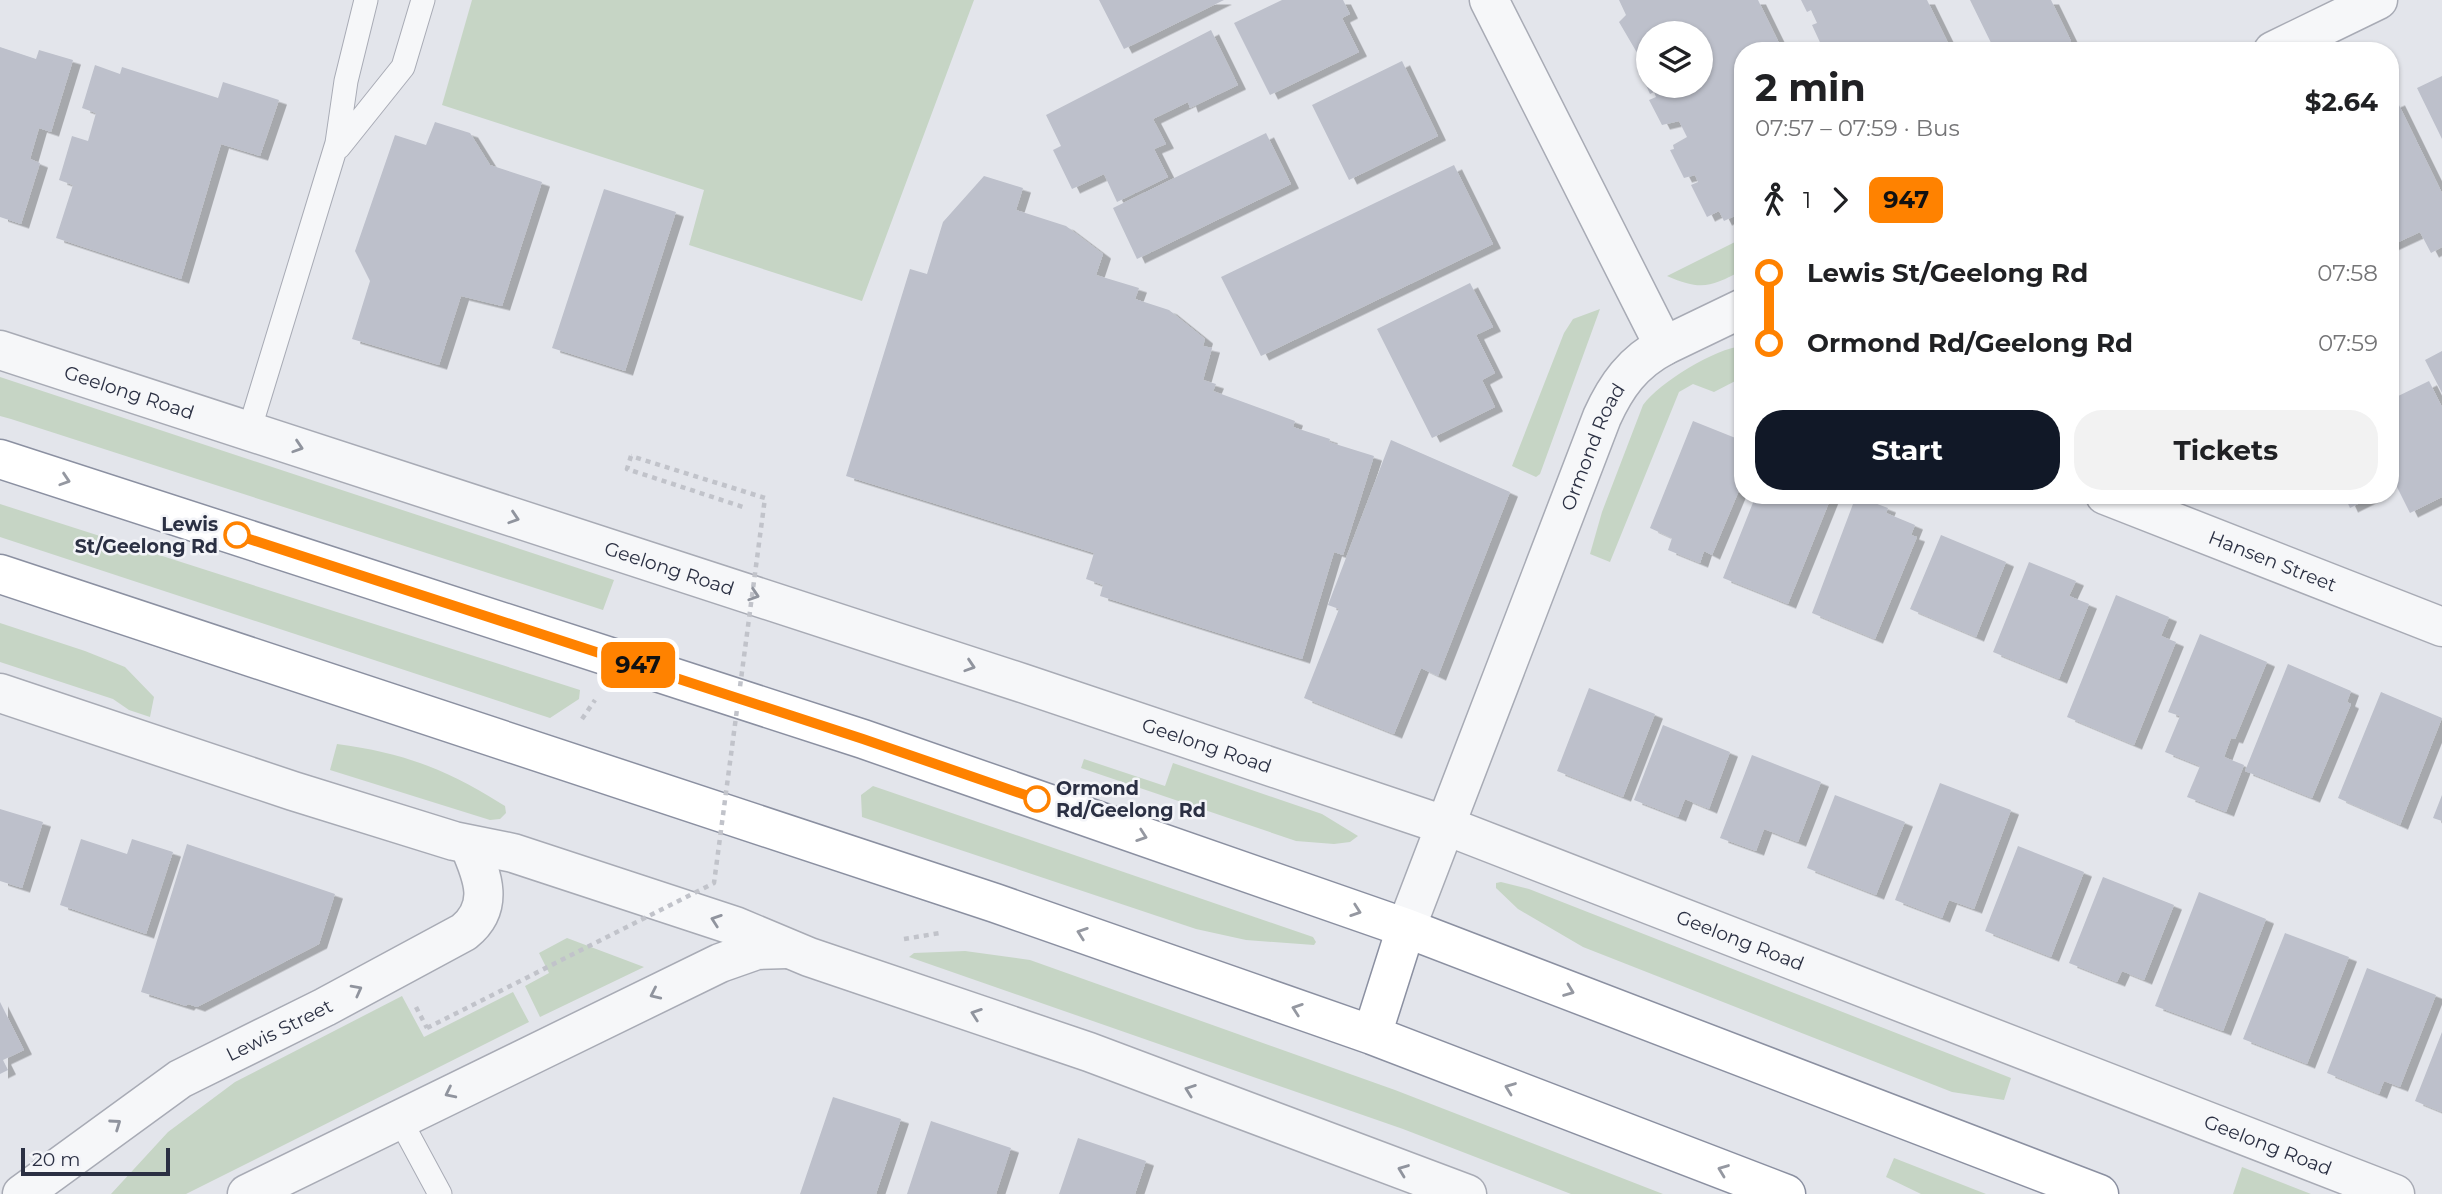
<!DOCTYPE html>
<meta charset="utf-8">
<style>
body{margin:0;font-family:Montserrat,sans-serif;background:#f2f2f2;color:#202124;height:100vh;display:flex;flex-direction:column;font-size:26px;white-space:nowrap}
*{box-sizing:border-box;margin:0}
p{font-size:23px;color:#757577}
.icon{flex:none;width:38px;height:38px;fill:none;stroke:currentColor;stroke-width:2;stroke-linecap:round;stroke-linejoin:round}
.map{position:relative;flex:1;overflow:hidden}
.panel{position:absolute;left:1734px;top:42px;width:665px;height:462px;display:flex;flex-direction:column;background:#fff;border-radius:28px;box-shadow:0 2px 5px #0004}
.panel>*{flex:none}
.badge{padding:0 14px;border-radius:10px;font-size:24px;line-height:46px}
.tools{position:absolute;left:1636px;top:21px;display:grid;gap:14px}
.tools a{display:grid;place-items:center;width:77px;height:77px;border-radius:50%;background:#fff;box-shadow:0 2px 5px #0004;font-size:35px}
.scale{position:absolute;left:21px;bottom:18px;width:149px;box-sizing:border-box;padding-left:7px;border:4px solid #2b3043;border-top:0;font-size:19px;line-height:24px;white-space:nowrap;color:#2b3043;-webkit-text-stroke:5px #f3f4f8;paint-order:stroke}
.map>.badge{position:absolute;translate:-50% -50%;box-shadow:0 0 0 4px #fff}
.legs{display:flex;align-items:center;gap:10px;height:77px;padding:0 21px;font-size:23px}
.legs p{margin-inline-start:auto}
.overview{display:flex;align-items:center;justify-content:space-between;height:119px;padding:0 21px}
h1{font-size:38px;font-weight:700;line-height:52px}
.cta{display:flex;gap:14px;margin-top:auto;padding:14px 21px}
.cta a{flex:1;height:80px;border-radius:28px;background:#111827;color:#fff;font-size:28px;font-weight:700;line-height:80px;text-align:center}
.cta a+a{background:#f2f2f2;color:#202124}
ul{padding:0 21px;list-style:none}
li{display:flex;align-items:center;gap:24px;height:70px;font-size:26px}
li i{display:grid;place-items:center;width:10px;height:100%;margin:0 9px;background:currentColor}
li i::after{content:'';width:18px;height:18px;margin:-9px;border:5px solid;border-radius:50%;background:#fff}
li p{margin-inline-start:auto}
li:first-child i{background:linear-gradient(#0000 50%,currentColor 0)}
li:last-child i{background:linear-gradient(currentColor 50%,#0000 0)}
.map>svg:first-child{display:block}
.green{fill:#c6d5c5}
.building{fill:#bdc0cb;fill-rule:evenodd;filter:url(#shadow)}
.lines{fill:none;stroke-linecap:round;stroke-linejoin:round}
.service-casing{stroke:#a8abb5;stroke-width:25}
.minor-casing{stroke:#a8abb5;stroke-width:41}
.trunk-casing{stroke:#8b90a1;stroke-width:41}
.path{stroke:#c1c3ca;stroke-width:4.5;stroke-dasharray:5 5;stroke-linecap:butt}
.service{stroke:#f6f7f9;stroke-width:23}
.minor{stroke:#f6f7f9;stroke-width:38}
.trunk{stroke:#fff;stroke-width:38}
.path-bridge{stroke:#c1c3ca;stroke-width:4.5;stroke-dasharray:5 5;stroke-linecap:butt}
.oneway{stroke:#90949e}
.oneway2{stroke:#9598a1}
.line-1-casing{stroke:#fff;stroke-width:16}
.line-1{stroke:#ff8200;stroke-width:10}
.stop-1-dot{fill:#fff;stroke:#ff8200;stroke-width:3.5}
.labels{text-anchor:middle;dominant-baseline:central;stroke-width:5;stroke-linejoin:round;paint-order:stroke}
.street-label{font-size:19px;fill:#2b3043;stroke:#f3f4f8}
.stop-label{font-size:19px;font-weight:bold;fill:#2b3043;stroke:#f3f4f8;text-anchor:end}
</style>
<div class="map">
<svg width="2442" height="1194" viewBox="0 0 2442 1194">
<defs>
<filter id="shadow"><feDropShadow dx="8" dy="4.5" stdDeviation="0" flood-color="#0004"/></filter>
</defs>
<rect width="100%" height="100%" fill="#e3e5eb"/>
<path class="green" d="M472,0H974L862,301L689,245L704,190L442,105Z
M1743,238V270C1710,287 1702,291 1667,276Z
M1600,309L1540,474L1536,477L1512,466L1564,333L1573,319Z
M1743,346V377L1714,392L1693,384L1679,392L1610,562L1590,554L1602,512L1643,405C1659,383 1715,348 1743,346Z
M0,377L614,580L603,610L11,419L0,416Z
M0,504L580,690L579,699L550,718L0,537Z
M0,623L85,651L125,667L154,697L150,717L129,710L113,699L0,662Z
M337,744C403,753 444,768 500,803L505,806L506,813L500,819L490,820L330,770Z
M1084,759L1165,786L1173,763L1322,814L1358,836L1350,842L1334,844L1296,841L1081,768Z
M873,786L1313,937L1316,942L1314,945L1246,940L1196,929L862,817L861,795Z
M1501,882L1529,889L2011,1078L2004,1100L1952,1092L1583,947L1518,909L1496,888V883Z
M567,938L644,967L540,1017L525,986L549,973L539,953Z
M965,951L1030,960L1395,1090L1663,1194H1571L1403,1129L909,957L914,953Z
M513,992L529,1022L186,1194H111L168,1132L235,1082L402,996L424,1037Z
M1894,1158L1986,1194H1921L1886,1177Z
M2242,1167L2311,1194H2233Z"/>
<path class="building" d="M1099,0H1224L1124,49Z
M1282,0H1343L1350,14L1342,18L1359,52L1270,95L1234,23Z
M1619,0H1758L1783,51H1743V212L1724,221L1719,211L1707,217L1691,185L1698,182L1695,175L1684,178L1670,150L1674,149L1673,145L1687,137L1679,121L1662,125L1649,100L1656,97L1654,92L1650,94L1639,70L1643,63L1619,22L1626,15ZM1648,33H1701V86H1648Z
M1801,0H1927L1951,49L1958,46L1961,51H1824L1812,25L1817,23L1811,10L1807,12Z
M1970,0H2051L2071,41L2050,51H1995Z
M1211,30L1238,85L1190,108L1188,102L1153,119L1166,144L1154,149L1168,177L1117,202L1104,174L1072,189L1053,150L1061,146L1046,115Z
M0,47L36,59L39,50L73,60L51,132L39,128L30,159L40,163L21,224L0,217Z
M1402,61L1438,136L1349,180L1312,105Z
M95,65L120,74L122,67L218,98L223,82L279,100L260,156L221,144L181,279L56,238L73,185L59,180L72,136L88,141L96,113L82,108Z
M2442,76V139L2417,88Z
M2397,101L2442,193V247L2431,253L2420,232L2390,246V104Z
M435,122L470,133L490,165L542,182L502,306L461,296L439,365L352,339L370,281L355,251L395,135L426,145Z
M1266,133L1291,184L1137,259L1113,208Z
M1454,165L1493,244L1261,356L1221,277Z
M984,176L1023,188L1016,210L1066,226L1103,254L1096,275L1139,288L1135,299L1169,310L1205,339L1203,346L1212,348L1203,380L1216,384L1213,391L1295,421L1293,427L1330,439L1329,442L1374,456L1343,555L1334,552L1302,659L1100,596L1103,585L1086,579L1094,553L846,476L910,269L927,274L943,222Z
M604,189L676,212L625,371L552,348Z
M1470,283L1493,327L1476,335L1495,373L1482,380L1495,407L1432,438L1377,329Z
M2442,351V393L2425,360Z
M2429,381L2442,407V497L2410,513L2390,473V400Z
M1693,421L1743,441V481L1712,555L1704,551L1700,563L1668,550L1672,538L1650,528Z
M1391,440L1510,492L1438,676L1421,668L1394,734L1304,698L1339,609L1328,605Z
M1756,495H1832L1788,604L1723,578Z
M2344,495H2376L2350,508Z
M1856,496L1888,508L1886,513L1915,525L1911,535L1917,537L1875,639L1812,613Z
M1941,535L2006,562L1976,637L1910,609Z
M2029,562L2076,581L2069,596L2089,604L2059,679L1993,652Z
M2116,595L2169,617L2161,636L2176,642L2134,745L2067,717Z
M2200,634L2267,662L2235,739L2231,738L2224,757L2244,765L2226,812L2187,797L2200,766L2165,752L2180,716L2168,712Z
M2288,664L2351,691L2347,702L2351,704L2312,798L2245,771Z
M1589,688L1655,714L1623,797L1557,771Z
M2381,692L2442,718L2400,825L2338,798Z
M1663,725L1730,752L1709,809L1685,799L1678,817L1634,800Z
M1752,755L1821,782L1798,842L1764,829L1756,851L1720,838Z
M1940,783L2011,810L1974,909L1949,900L1942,918L1895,900Z
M1835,795L1905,822L1876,895L1807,868Z
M2442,795V821L2433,818Z
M0,809L43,822L22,888L0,881Z
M81,839L127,854L132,839L173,852L146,934L60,905Z
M187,844L335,894L319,944L197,1007L188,1004L186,1006L141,992Z
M2018,846L2084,872L2051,957L1985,931Z
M2103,877L2174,905L2144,980L2122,971L2117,982L2069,963Z
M2199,892L2266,919L2223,1031L2155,1006Z
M2285,933L2349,957L2307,1064L2243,1039Z
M2367,968L2436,995L2400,1087L2384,1081L2379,1094L2327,1073Z
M0,1002L24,1050L3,1060L8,1070L0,1074Z
M2442,1032V1112L2415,1101Z
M833,1097L901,1119L876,1194H800Z
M931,1121L1011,1148L996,1194H907Z
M1078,1138L1146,1161L1135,1194H1059Z"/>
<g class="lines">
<g class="service-casing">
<path id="service" d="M339,147L403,67L423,0
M249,431L337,143L346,81L366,0
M399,1118L440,1194"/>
</g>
<g class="minor-casing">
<g id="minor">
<path d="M2273,51L2378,0"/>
<path d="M1664,346L1743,308"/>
<path id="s1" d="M0,350L1022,683L1444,825L2395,1194"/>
<path id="s2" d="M2105,495L2442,627"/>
<path d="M0,693L293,791L454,841L513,853L735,926L809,957L1089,1052L1467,1194"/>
<path id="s3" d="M1406,928L1602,417C1616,386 1633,362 1664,346L1489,0"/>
<path id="s4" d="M22,1194L180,1079L325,1007L464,932C495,907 483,877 469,845"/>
<path d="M247,1194L720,963L757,950L787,949"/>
</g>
</g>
<g class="trunk-casing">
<path id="trunk" d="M0,459L863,739L1406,928L2099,1194
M0,574L995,903L1372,1035L1786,1194
M1372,1035L1406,928"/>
</g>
<path class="path" d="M631,456L627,469L743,507
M582,719L595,700
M904,939L940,933
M416,1007L427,1028"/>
<use href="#service" class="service"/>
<use href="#minor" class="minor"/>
<use href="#trunk" class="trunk"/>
<path class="path-bridge" d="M427,1028L714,883L765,498L631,456"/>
</g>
<defs><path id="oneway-chevron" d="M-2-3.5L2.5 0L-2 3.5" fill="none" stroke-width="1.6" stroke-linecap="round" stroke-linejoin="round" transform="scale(1.75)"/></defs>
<g class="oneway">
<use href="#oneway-chevron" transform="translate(298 447) rotate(18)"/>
<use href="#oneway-chevron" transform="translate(514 518) rotate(18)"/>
<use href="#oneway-chevron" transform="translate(754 595) rotate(18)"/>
<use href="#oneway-chevron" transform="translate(970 666) rotate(18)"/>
<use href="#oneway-chevron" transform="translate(716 920) rotate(-161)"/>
<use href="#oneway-chevron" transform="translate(357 990) rotate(-28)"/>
<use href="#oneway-chevron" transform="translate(655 994) rotate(155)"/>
<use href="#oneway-chevron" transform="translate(976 1014) rotate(-161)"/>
<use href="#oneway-chevron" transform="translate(1190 1090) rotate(-160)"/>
<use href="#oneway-chevron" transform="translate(450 1093) rotate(154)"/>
<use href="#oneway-chevron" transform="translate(116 1124) rotate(-35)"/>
<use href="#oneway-chevron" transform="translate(1403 1170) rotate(-159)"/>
</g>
<g class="oneway2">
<use href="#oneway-chevron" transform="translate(65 480) rotate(18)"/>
<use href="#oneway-chevron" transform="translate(1142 836) rotate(19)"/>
<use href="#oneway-chevron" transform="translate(1356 911) rotate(19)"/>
<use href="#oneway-chevron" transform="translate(1082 933) rotate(-161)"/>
<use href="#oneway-chevron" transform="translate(1569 991) rotate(21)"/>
<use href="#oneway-chevron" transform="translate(1297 1009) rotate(-161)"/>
<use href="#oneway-chevron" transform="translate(1510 1088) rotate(-159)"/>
<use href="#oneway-chevron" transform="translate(1723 1170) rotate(-159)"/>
</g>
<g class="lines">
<g class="line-1-casing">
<path id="line-1" d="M237,535L863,739L1037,799"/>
</g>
<use href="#line-1" class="line-1"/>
</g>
<g class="stop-1-dot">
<circle cx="237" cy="535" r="12"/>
<circle cx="1037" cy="799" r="12"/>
</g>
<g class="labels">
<g class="street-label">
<text stroke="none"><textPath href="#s1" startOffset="136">Geelong Road</textPath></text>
<text stroke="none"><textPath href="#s3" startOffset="516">Ormond Road</textPath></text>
<text stroke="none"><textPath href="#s2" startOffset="180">Hansen Street</textPath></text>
<text stroke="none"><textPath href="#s1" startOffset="704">Geelong Road</textPath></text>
<text stroke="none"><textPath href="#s1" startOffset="1270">Geelong Road</textPath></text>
<text stroke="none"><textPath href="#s1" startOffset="1838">Geelong Road</textPath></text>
<text stroke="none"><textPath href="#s4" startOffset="306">Lewis Street</textPath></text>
<text stroke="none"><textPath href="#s1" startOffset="2404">Geelong Road</textPath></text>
</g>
<g class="stop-label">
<text x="218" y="524">Lewis<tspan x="218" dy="22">St/Geelong Rd</tspan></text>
<text x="1056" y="788" text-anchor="start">Ormond<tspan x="1056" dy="22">Rd/Geelong Rd</tspan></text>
</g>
</g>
</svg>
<div class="tools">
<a><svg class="icon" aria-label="layers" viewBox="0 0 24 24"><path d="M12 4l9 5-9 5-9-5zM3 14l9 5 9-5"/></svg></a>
</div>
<div class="scale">20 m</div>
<b class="badge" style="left:638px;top:665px;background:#ff8200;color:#111">947</b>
<section class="panel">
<div class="overview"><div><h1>2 min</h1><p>07:57 – 07:59 · Bus</p></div><b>$2.64</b></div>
<div class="legs"><svg class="icon" aria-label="walk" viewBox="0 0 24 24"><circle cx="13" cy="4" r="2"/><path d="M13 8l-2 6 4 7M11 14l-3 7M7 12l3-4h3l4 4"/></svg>1<svg class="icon" aria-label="forward" viewBox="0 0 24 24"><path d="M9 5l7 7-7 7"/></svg><b class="badge" style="background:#ff8200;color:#111">947</b></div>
<ul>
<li><i style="color:#ff8200"></i><b>Lewis St/Geelong Rd</b><p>07:58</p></li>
<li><i style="color:#ff8200"></i><b>Ormond Rd/Geelong Rd</b><p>07:59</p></li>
</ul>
<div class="cta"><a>Start</a><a>Tickets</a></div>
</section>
</div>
